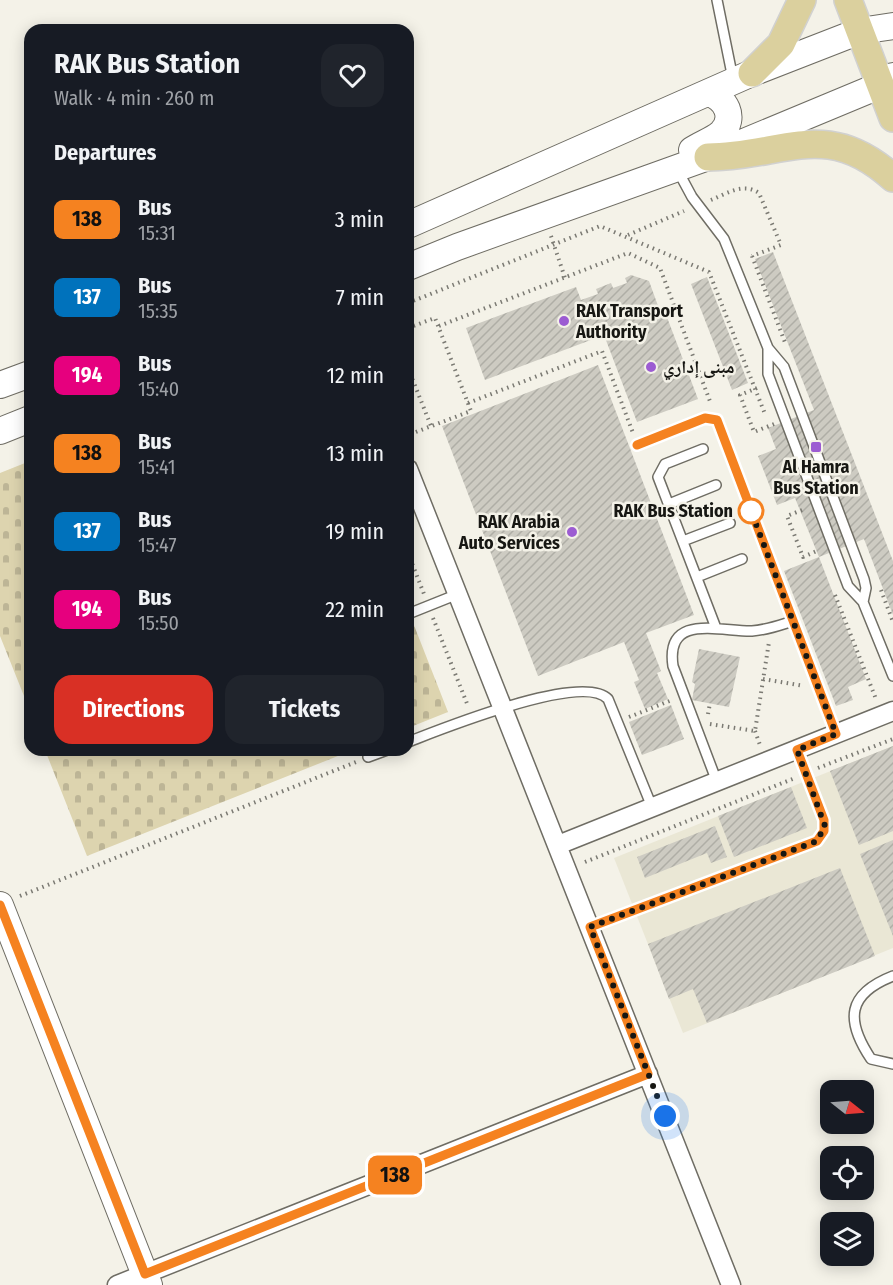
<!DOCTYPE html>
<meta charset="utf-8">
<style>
body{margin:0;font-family:"Fira Sans Condensed","Noto Naskh Arabic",sans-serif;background:#20242c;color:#f1f3f6;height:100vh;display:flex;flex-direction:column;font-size:22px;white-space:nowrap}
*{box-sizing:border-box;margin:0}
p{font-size:20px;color:#9ea1a6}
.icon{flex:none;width:33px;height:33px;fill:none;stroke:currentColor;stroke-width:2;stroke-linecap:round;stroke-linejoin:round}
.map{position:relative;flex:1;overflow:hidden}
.side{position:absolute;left:24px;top:24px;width:390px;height:732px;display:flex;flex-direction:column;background:#171b24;border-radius:18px;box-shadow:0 3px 15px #0003}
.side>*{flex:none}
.badge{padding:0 12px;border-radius:9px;font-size:21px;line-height:39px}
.needle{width:39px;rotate:107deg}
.tools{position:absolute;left:820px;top:1080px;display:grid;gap:12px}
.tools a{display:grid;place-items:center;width:54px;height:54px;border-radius:12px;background:#171b24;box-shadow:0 3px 15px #0003;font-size:30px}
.you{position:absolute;width:30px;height:30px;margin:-15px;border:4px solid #fff;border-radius:50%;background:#1a73e8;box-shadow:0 0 0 9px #1a73e833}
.map>.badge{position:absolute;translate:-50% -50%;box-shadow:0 0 0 3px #fff}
h2{padding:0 30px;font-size:22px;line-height:54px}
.round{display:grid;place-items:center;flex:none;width:63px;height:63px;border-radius:18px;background:#20242c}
.headline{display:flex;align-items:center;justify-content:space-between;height:102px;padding:0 30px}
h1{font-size:28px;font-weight:700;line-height:45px}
.action{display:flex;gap:12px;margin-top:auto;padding:12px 30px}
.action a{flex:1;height:69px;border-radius:18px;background:#d93025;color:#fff;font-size:24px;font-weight:700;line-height:69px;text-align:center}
.action a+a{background:#20242c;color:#f1f3f6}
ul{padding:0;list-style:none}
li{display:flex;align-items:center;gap:18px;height:78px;padding:0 30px}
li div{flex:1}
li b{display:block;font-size:22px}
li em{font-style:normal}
li .badge{min-width:66px;font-weight:700;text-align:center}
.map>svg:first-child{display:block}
.built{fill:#eae7d5}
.cemetery{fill:url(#cemetery-stones)}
.building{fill:url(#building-hatch)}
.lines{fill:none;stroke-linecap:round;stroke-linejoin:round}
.lane-casing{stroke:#6f6d64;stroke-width:12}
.street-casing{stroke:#6f6d64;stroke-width:21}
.secondary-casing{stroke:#6f6d64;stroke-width:28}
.primary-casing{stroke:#d1d1d0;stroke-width:30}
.path{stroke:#7b7a73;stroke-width:4;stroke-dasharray:1.5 4.5;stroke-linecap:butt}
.lane{stroke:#fff;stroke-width:9}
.street{stroke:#fff;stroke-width:18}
.secondary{stroke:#fff;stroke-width:26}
.primary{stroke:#dbd09e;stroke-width:27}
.line-casing{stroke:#fff;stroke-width:14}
.line{stroke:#f58220;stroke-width:9}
.walk{stroke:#171713;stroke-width:6;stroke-dasharray:0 10.8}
.poi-dot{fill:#9c5cd2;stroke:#f4f2e8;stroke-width:2}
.stop-dot{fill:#fff;stroke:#f58220;stroke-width:3}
.labels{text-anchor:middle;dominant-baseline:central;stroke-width:5;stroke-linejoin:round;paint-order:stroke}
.poi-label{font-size:18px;font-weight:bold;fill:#171713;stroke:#f4f2e8;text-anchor:start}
.stop-label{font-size:18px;font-weight:bold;fill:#171713;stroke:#f4f2e8;text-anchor:end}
</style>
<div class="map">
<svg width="893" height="1285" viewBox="0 0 893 1285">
<defs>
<pattern id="cemetery-stones" width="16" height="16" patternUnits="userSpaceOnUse" patternTransform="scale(1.5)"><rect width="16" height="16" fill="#ddd4af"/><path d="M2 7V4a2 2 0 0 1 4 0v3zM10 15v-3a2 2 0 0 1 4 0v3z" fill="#bdb596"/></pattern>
<pattern id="building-hatch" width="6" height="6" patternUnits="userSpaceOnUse" patternTransform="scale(1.5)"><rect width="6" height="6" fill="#cdcbc2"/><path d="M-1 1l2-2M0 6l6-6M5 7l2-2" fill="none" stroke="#afaea6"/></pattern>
</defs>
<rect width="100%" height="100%" fill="#f4f2e8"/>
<path class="built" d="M893,746V948L683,1033L614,858Z"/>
<path class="cemetery" d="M30,461V711L0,636V473Z
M408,610L448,712L408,728Z
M45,750H353L87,856Z"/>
<path class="building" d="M773,252L893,561V615L864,539L819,557L866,679L848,687L853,700L836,706L784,571L819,557L795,498L777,505L758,456L776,449L768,428L814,410L755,259Z
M631,275L649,281L661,314L665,312L698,399L637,422L604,335L485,380L466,328L576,287L581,300L598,294L596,289L611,283L613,288L627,283L625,278Z
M707,277L748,383L732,390L691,284Z
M598,365L694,615L646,633L661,671L657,673L668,699L645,709L634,682L639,680L624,642L538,676L442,426Z
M699,649L740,657L729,707L692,700L695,684L692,682Z
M671,705L684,739L642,755L629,722Z
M893,746V831L859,845L830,771Z
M791,787L807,828L734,857L718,816Z
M715,826L727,857L711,863L707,853L645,878L637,857Z
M893,840V936L860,854Z
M840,868L875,956L707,1023L693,989L669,999L648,944Z"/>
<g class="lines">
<g class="lane-casing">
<path id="lane" d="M717,0L733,79
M678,171L692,197L724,239L768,348V374L848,586L863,602L893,676
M768,348L784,367L864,579L866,588L863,602
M637,445L705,418L717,420L836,734
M703,449L665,464L658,477L716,628
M669,504L716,485
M683,541L730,523
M697,577L742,559
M408,614L458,594
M408,742C442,729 582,672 608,699L652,807
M368,757L387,750
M717,782L673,666C665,612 722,632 752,631C767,630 780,625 793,621
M590,927L817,841L824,832V820L797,750
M893,976C847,994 845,1020 871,1059L893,1064"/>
</g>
<g class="street-casing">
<path id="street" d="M408,469L731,1285
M558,845L893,711
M117,1285L648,1074"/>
</g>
<g class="secondary-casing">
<path id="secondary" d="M692,150C701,144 713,140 721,133C737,118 725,97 708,93
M408,225L752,73L860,31L893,26
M408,267L457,247L708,157L881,85L893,76
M0,385L30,374
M0,431L30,419
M0,905L149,1285"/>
</g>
<g class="primary-casing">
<path id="primary" d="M848,0L893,118
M752,73L781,44L802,0
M708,157C783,157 826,117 893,178"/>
</g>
<path class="path" d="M711,200C726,194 743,182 759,193L781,245L752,256
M628,235L684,211
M551,236L565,278
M752,256L786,345
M408,303L600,226L709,272L765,414
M439,326L628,253L660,268L711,404
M408,328L435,318L471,411L408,435
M408,368L431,426
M757,388L740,395L754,432L774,424
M468,403L602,351L633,433
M802,510L787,516L803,557L819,550
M408,553L424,594
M881,590L893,622
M835,595L876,699
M433,618L468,706
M763,679L804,686
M708,714L710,703
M629,717L672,700
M710,724L755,731L769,642
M755,731L760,745
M818,768L893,739
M585,862L795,778
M20,896L356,762"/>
<use href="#lane" class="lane"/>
<use href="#street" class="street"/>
<use href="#secondary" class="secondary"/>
<use href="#primary" class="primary"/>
</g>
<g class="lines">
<g class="line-casing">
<path id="line" d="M0,905L145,1274L648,1074L590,927L817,841L824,831V820L797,750L836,734L717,420L705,418L637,445"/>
</g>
<use href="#line" class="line"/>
<path class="walk" d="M665,1116L590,927L817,841L825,826L797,750L836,734L751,511"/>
</g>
<g class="poi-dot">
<circle cx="564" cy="321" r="6"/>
<circle cx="651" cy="367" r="6"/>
<rect x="810" y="441" width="12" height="12" rx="3"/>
<circle cx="572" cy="532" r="6"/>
</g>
<circle class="stop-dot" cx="751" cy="511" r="12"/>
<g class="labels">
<g class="poi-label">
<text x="576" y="311">RAK Transport<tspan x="576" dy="21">Authority</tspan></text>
<text x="663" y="367">مبنى إداري</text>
<text x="816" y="467" text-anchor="middle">Al Hamra<tspan x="816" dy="21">Bus Station</tspan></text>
<text x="560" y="522" text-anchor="end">RAK Arabia<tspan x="560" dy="21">Auto Services</tspan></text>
</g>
<g class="stop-label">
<text x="733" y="511">RAK Bus Station</text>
</g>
</g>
</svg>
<div class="tools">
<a><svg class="needle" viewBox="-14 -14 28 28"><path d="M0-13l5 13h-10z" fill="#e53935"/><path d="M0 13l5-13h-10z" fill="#9ea1a6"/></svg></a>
<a><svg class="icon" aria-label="locate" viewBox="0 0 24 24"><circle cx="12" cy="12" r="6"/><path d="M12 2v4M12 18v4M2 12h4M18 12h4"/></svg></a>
<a><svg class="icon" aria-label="layers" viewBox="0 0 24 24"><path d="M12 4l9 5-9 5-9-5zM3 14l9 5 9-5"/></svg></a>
</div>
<div class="you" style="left:665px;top:1116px"></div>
<b class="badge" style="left:395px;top:1175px;background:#f58220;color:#111">138</b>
<section class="side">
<div class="headline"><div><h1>RAK Bus Station</h1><p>Walk · 4 min · 260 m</p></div><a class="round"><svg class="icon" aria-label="heart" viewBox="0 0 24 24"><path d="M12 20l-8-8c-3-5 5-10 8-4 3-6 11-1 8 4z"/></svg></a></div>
<h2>Departures</h2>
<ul>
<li><span class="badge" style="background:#f58220;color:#111">138</span><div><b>Bus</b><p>15:31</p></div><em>3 min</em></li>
<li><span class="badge" style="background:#0072bc;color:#fff">137</span><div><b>Bus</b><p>15:35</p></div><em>7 min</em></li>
<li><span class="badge" style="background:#e6007e;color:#fff">194</span><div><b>Bus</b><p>15:40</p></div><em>12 min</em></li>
<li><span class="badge" style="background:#f58220;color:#111">138</span><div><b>Bus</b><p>15:41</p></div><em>13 min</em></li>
<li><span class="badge" style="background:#0072bc;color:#fff">137</span><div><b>Bus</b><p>15:47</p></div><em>19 min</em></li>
<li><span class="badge" style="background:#e6007e;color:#fff">194</span><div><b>Bus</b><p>15:50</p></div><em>22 min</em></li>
</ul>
<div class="action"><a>Directions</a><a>Tickets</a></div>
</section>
</div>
